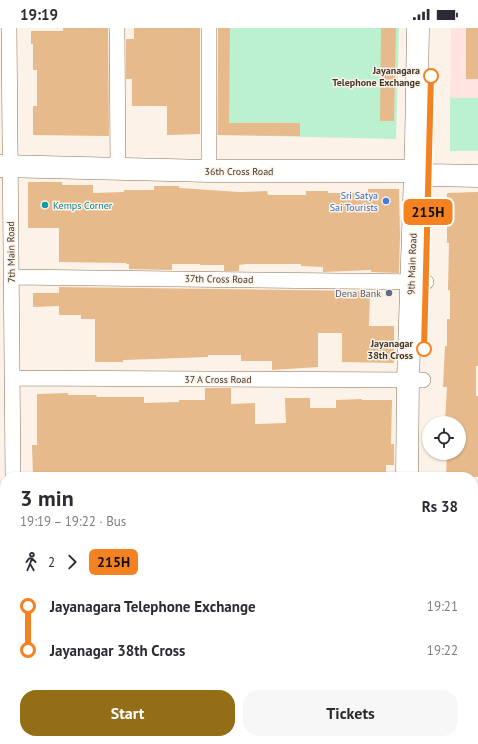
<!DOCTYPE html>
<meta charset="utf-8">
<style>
body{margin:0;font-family:"PT Sans",sans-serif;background:#f7f7f7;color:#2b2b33;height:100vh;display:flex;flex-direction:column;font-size:15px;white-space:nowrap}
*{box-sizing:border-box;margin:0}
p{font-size:13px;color:#7c7c81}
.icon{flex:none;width:22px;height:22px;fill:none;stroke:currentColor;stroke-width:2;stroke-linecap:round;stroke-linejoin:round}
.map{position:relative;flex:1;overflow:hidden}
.sheet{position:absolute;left:0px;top:444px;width:478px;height:272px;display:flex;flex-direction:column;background:#fff;border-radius:16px 16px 0 0;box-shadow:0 1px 3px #0004}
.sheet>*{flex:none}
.badge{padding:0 8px;border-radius:6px;font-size:14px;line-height:26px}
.controls{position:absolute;left:422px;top:388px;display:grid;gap:8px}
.controls a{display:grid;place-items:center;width:44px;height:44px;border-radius:50%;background:#fff;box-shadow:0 1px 3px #0004;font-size:20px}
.map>.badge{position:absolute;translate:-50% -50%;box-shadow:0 0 0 2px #fff}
.legs{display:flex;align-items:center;gap:6px;height:44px;padding:0 20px;font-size:13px}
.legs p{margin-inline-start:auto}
.overview{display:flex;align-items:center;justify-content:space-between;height:68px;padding:0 20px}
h1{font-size:22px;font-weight:600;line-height:30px}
.primary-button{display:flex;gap:8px;margin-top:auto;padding:8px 20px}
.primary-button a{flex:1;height:46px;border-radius:16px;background:#946d17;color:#fff;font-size:16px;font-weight:600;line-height:46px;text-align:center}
.primary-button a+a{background:#f7f7f7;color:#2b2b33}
ul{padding:0 20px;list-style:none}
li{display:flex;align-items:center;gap:14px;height:44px;font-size:15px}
li i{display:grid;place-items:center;width:6px;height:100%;margin:0 5px;background:currentColor}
li i::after{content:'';width:10px;height:10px;margin:-5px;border:3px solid;border-radius:50%;background:#fff}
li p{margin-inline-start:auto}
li:first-child i{background:linear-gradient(#0000 50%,currentColor 0)}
li:last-child i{background:linear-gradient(currentColor 50%,#0000 0)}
.status{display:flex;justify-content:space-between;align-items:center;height:28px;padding:0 20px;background:#fff;direction:ltr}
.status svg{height:11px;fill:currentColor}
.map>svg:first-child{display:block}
.commercial{fill:#fee3e0}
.green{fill:#bcf1cf}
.building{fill:#e6ba8a}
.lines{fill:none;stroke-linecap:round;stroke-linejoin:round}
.street-casing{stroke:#887158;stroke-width:16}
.secondary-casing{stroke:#887158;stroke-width:23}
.path{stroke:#a1978c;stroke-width:2.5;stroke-dasharray:2 3;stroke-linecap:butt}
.street{stroke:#fff;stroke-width:15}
.secondary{stroke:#fff;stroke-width:22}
.line-1-casing{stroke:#fff;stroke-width:9}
.line-1{stroke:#f58220;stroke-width:6}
.stop-1-dot{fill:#fff;stroke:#f58220;stroke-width:2}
.shop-dot{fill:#3f7fe0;stroke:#fdf2e7;stroke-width:1.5}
.culture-dot{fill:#0f9aa8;stroke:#fdf2e7;stroke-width:1.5}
.service-dot{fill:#5c6f8a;stroke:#fdf2e7;stroke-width:1.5}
.labels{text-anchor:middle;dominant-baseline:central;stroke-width:3;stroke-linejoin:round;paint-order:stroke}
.stop-label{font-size:10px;font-weight:bold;fill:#41372c;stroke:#fdf2e7;text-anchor:end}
.street-label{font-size:10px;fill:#41372c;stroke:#fdf2e7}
.shop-label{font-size:10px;fill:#366cbe;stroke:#fdf2e7;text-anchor:end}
.culture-label{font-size:10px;fill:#0d838f;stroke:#fdf2e7;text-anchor:start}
.service-label{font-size:10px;fill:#4e5e75;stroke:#fdf2e7;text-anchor:end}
</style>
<div class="status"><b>19:19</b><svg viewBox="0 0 49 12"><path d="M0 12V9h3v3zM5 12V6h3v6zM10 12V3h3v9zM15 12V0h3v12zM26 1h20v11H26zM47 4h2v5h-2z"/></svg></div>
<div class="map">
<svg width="478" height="716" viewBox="0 0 478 716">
<rect width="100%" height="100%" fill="#fdf2e7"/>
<path class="commercial" d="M451,0H478V70H450Z"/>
<path class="green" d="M218,0H399L396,111L217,107Z
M450,70H478V123H450Z
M110,711H212V716H110Z"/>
<path class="building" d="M63,0H108L109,108L33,107V78H37V42H33V16H31V3H63Z
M134,0H200V106L167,107V78H132V51H126V11H134Z
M218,0H230L229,95H300V108L218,107Z
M381,0H396L394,93H380Z
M466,0H478V51H466Z
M28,154H62V157H93V165L124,164V162H154V158H179V160L239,164L267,163L268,167H306V163H328V165H368V161H399L400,207L399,245L371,244V242L323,244V239L301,238V236H246L239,237V243H224V237H200V236H172V242L129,241V236H126V235L59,234V200H28Z
M478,164V338H476V368H478V449H446L447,425H459V395H445L447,359H443L445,318H447V291H450V262H448L449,215H447V165Z
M59,259L370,263L369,298H394V335L342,334V305H318V339L272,342V333H241V327H208V329L123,332V334H95V291H81V287H59V278L33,279V265H59Z
M205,360H231V376L255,375V396L286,395L285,370H310V380H336V372L362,371V372H392L391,416H394V437H386V449H33L32,417H37V366L68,365V367H96L97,369H144V375L179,374V372H205Z"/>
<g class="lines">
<g class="street-casing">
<path id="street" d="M9,0L13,449
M117,0L118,141
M209,0V143
M11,249L426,254
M12,350L423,352
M473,596H478
M0,626H5
M473,699H478
M21,711V716
M106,711V716
M214,716V711"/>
</g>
<g class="secondary-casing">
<path id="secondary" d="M0,138L209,143H414L428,147L478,148
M407,449L408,352L416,116L418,0
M0,488H5
M473,495H478
M402,716V711"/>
</g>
<path class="path" d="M144,711L145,716
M177,716L179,711"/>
<use href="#street" class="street"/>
<use href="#secondary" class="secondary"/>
</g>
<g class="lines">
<g class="line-1-casing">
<path id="line-1" d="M424,321L431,48"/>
</g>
<use href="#line-1" class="line-1"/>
</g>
<g class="stop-1-dot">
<circle cx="431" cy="48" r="7"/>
<circle cx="424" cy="321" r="7"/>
</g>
<circle class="shop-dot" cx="386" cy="173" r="4"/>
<circle class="culture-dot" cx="45" cy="177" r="4"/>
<circle class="service-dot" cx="389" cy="265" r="4"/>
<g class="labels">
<g class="stop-label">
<text x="420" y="42">Jayanagara<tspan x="420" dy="12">Telephone Exchange</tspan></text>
<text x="413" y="315">Jayanagar<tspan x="413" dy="12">38th Cross</tspan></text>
</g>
<g class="street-label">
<text x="239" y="143">36th Cross Road</text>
<text transform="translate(11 224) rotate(-91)">7th Main Road</text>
<text transform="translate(412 236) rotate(-88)">9th Main Road</text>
<text transform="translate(219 251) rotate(1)">37th Cross Road</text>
<text x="218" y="351">37 A Cross Road</text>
</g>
<g class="shop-label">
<text x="378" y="167">Sri Satya<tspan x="378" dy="12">Sai Tourists</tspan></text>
</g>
<g class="culture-label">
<text x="53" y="177">Kemps Corner</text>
</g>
<g class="service-label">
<text x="381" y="265">Dena Bank</text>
</g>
</g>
</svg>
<div class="controls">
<a><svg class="icon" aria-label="locate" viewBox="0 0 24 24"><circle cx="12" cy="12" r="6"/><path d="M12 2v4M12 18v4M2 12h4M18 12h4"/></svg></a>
</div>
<b class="badge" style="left:428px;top:184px;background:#f58220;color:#111">215H</b>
<section class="sheet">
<div class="overview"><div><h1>3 min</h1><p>19:19 – 19:22 · Bus</p></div><b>Rs 38</b></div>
<div class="legs"><svg class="icon" aria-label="walk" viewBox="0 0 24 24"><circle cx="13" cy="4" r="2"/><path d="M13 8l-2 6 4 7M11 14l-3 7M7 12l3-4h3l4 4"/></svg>2<svg class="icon" aria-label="forward" viewBox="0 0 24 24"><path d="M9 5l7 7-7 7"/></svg><b class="badge" style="background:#f58220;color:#111">215H</b></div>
<ul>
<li><i style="color:#f58220"></i><b>Jayanagara Telephone Exchange</b><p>19:21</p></li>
<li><i style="color:#f58220"></i><b>Jayanagar 38th Cross</b><p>19:22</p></li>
</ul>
<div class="primary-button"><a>Start</a><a>Tickets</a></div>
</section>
</div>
